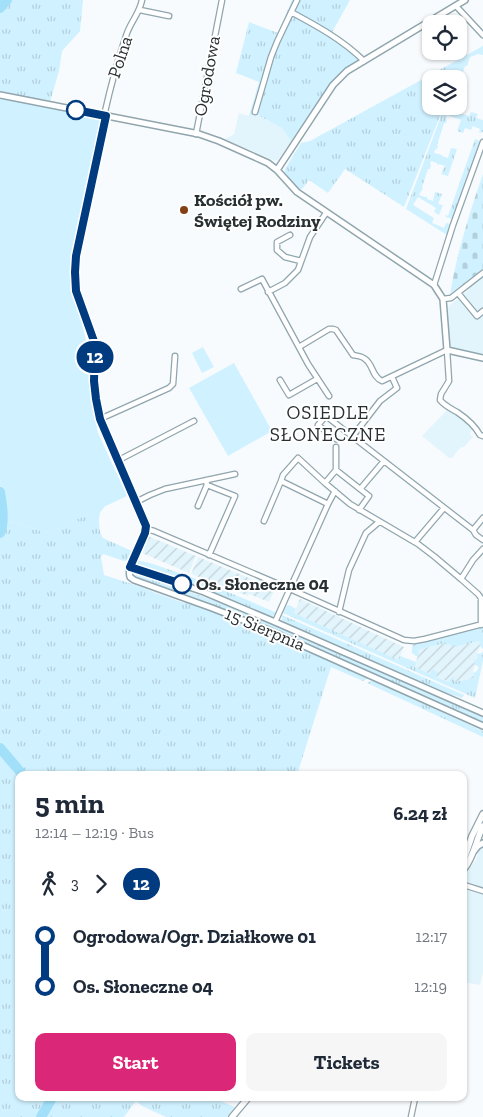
<!DOCTYPE html>
<meta charset="utf-8">
<style>
body{margin:0;font-family:"Zilla Slab",serif;background:#f6f6f7;color:#1f2937;height:100vh;display:flex;flex-direction:column;font-size:19px;white-space:nowrap}
*{box-sizing:border-box;margin:0}
p{font-size:16px;color:#747a83}
.icon{flex:none;width:28px;height:28px;fill:none;stroke:currentColor;stroke-width:2;stroke-linecap:round;stroke-linejoin:round}
.map{position:relative;flex:1;overflow:hidden}
.sheet{position:absolute;left:15px;top:771px;width:452px;height:330px;display:flex;flex-direction:column;background:#fff;border-radius:10px;box-shadow:0 1px 4px #0004}
.sheet>*{flex:none}
.badge{padding:0 10px;border-radius:16px;font-size:18px;line-height:32px}
.tools{position:absolute;left:422px;top:15px;display:grid;gap:10px}
.tools a{display:grid;place-items:center;width:45px;height:45px;border-radius:10px;background:#fff;box-shadow:0 1px 4px #0004;font-size:25px}
.map>.badge{position:absolute;translate:-50% -50%;box-shadow:0 0 0 2px #fff}
.legs{display:flex;align-items:center;gap:8px;height:55px;padding:0 20px;font-size:16px}
.legs p{margin-inline-start:auto}
.overview{display:flex;align-items:center;justify-content:space-between;height:85px;padding:0 20px}
h1{font-size:28px;font-weight:700;line-height:38px}
.primary-button{display:flex;gap:10px;margin-top:auto;padding:10px 20px}
.primary-button a{flex:1;height:58px;border-radius:10px;background:#db2777;color:#fff;font-size:20px;font-weight:700;line-height:58px;text-align:center}
.primary-button a+a{background:#f6f6f7;color:#1f2937}
ul{padding:0 20px;list-style:none}
li{display:flex;align-items:center;gap:18px;height:50px;font-size:19px}
li i{display:grid;place-items:center;width:8px;height:100%;margin:0 6px;background:currentColor}
li i::after{content:'';width:12px;height:12px;margin:-6px;border:4px solid;border-radius:50%;background:#fff}
li p{margin-inline-start:auto}
li:first-child i{background:linear-gradient(#0000 50%,currentColor 0)}
li:last-child i{background:linear-gradient(currentColor 50%,#0000 0)}
.map>svg:first-child{display:block}
.built{fill:#e3f5fc}
.industrial{fill:url(#industrial-furrows)}
.grass{fill:url(#grass-tufts)}
.cemetery{fill:url(#cemetery-stones)}
.garden{fill:#d0f1ff}
.lines{fill:none;stroke-linecap:round;stroke-linejoin:round}
.river{stroke:#a2e0fa;stroke-width:10}
.minor-casing{stroke:#90a5ad;stroke-width:7}
.tertiary-casing{stroke:#90a5ad;stroke-width:8}
.secondary-casing{stroke:#90a5ad;stroke-width:8}
.minor{stroke:#fff;stroke-width:4.5}
.tertiary{stroke:#fff;stroke-width:5}
.secondary{stroke:#fff;stroke-width:5.5}
.line-1-casing{stroke:#fff;stroke-width:11}
.line-1{stroke:#003b80;stroke-width:8}
.stop-1-dot{fill:#fff;stroke:#003b80;stroke-width:2.5}
.poi-dot{fill:#844014;stroke:#fff;stroke-width:2}
.labels{text-anchor:middle;dominant-baseline:central;stroke-width:4;stroke-linejoin:round;paint-order:stroke}
.street-label{font-size:18px;fill:#283033;stroke:#fff}
.poi-label{font-size:18px;font-weight:bold;fill:#283033;stroke:#fff;text-anchor:start}
.stop-label{font-size:18px;font-weight:bold;fill:#283033;stroke:#fff;text-anchor:start}
.neighbourhood-label{font-size:19px;letter-spacing:1px;fill:#283033;stroke:#fff}
</style>
<div class="map">
<svg width="483" height="1117" viewBox="0 0 483 1117">
<defs>
<pattern id="industrial-furrows" width="10" height="10" patternUnits="userSpaceOnUse" patternTransform="scale(1.25)"><rect width="10" height="10" fill="#e3f5fc"/><path d="M-1 1l2-2M0 10L10 0M9 11l2-2" fill="none" stroke="#c3d2d8"/></pattern>
<pattern id="grass-tufts" width="24" height="20" patternUnits="userSpaceOnUse" patternTransform="scale(1.25)"><rect width="24" height="20" fill="#d0f1ff"/><path d="M3 7l-1-3M5 7V3M7 7l1-3M15 17l-1-3M17 17v-4M19 17l1-3" fill="none" stroke="#b3cfdb"/></pattern>
<pattern id="cemetery-stones" width="16" height="16" patternUnits="userSpaceOnUse" patternTransform="scale(1.25)"><rect width="16" height="16" fill="#d0f1ff"/><path d="M2 7V4a2 2 0 0 1 4 0v3zM10 15v-3a2 2 0 0 1 4 0v3z" fill="#b3cfdb"/></pattern>
</defs>
<rect width="100%" height="100%" fill="#f7fbfd"/>
<path class="built" d="M239,113L249,116L256,114L282,128L291,141L278,160L275,161L225,139L234,134Z
M483,275V355L454,349L449,344L448,309L449,306L467,291L474,282Z
M448,409L473,427L470,434L473,437L464,447H461L452,458H449L422,436Z
M483,840V972L480,985L464,982V875L476,860Z"/>
<path class="industrial" d="M148,536L196,556L189,573L142,553Z
M198,557L254,580H260L276,587L269,602L249,594L248,596L191,574Z
M300,599L404,647L398,661L294,613Z
M479,641L480,646L477,654L479,659L474,660L475,665L473,673L474,678L455,682H449L414,667L418,655L417,650L445,643L450,644L456,645V647Z"/>
<path class="grass" d="M0,0H83L80,31L62,51L59,71L50,102L0,91Z
M292,0H350L330,36L346,48L359,59C330,78 311,113 291,141L282,128L256,114L249,116L259,82L236,73L249,22L278,33Z
M483,46V55L478,54L470,57L467,66H465L459,84L460,85L459,89V79H431V106H444L404,207L345,169L328,193L309,180L303,188L300,190L287,178L288,176L285,173V169L301,143L310,141Z
M445,106H450L449,109L469,116L471,112L478,114L476,118L483,120V132L479,133L480,129L473,126L471,130L465,128L463,133L457,131L461,120L447,115L446,119H447L446,123H444L437,145L438,146L436,150L435,149L434,153L442,155V156L448,158L451,148L457,149L448,176L441,174L445,166L439,164V165L437,164V163L431,161L430,164L431,165L430,169H428L422,187L423,188L419,195L425,197H427V199L433,201L435,192L442,194L438,204L443,205L439,215L434,212L436,208L418,197L413,205L434,218L432,223L444,228L446,223L450,224L447,235L406,209Z
M475,139L480,141L452,219L446,217L445,215L448,216Z
M0,481C5,494 5,506 5,520L48,533L105,506C104,508 101,511 100,513C98,520 99,532 103,538L134,552L130,560L124,561L103,554L101,557L104,575L141,587L153,592L181,602L194,604L228,616L265,631L368,678L363,681L331,667L297,775H19V1098H213L235,1107L227,1117H166L142,1106L136,1101L124,1117H0Z
M137,560L153,564L185,575V576L186,575L245,599L277,613L273,616H270C241,604 214,591 185,581L186,579L180,577V579L142,567L138,564Z
M135,574L157,580L253,615L483,716V722L456,710L438,703L255,621L209,604L140,580L136,578Z
M289,605L296,609L294,613L398,660L400,656L416,662L415,667L430,674L432,669L438,672L436,677L449,682L451,678L454,677L455,682L474,678L473,673L477,671L479,667L475,665L474,660L478,659L477,654L482,653L483,651V661L475,698L283,613L286,606Z
M282,615L464,695L462,698L434,689L286,623L282,620Z
M483,626V649L480,646L479,641L456,647L455,645L451,647L450,644L445,645V643L418,650V656H416L412,653V647L415,643Z
M373,680L483,731V737L367,683Z"/>
<path class="cemetery" d="M483,174V269L450,294C457,253 469,214 483,174Z"/>
<path class="garden" d="M0,98L101,118L70,280L87,344L91,401L98,433L127,496L48,533L5,520C5,506 5,494 0,481Z
M203,347L214,367L202,373L192,353Z
M234,363L272,431L228,456L189,388Z"/>
<g class="lines">
<path class="river" d="M0,8L7,0
M0,492C2,504 5,521 0,533
M0,748L23,775
M41,1117L52,1098"/>
<g class="minor-casing">
<path id="minor" d="M456,6L483,35
M140,10L169,16
M291,12C317,26 343,40 364,61
M255,112L271,57L277,42L297,0
M104,116C110,89 117,62 126,36C130,22 139,15 142,0
M196,134L222,0
M290,235L277,242V250L285,257L301,261
M434,285L453,225L483,142
M241,289L262,279L308,364L329,396
M268,292L285,283L298,270L310,237L326,213
M458,293L477,316L483,311
M443,299L451,298L483,273
M299,347L329,329H333L336,330L353,355C357,356 362,356 365,359C373,364 372,377 382,381L447,350L449,381L441,394L440,400C445,406 450,408 457,412C466,418 475,426 480,435L483,436
M280,380L289,395L317,379
M100,419L169,388L173,384L175,356
M353,436L380,401L397,388L392,377
M336,439L318,425L326,416L473,530L476,535L483,540
M336,447V470L325,483L350,504L418,544L435,557L461,579
M117,461L194,421
M336,470L369,496L359,510
M206,480L207,485L235,496L209,555
M281,481L283,475L298,458L325,483
M361,488L384,461
M136,502L150,495L165,489L235,474
M328,504L335,491
M198,506L207,485
M264,521L281,481L328,504L275,622
M146,529L154,531L290,589L404,640L414,641L425,639L483,624
M473,530L483,518
M415,542L444,508
M339,612L349,570L366,533L379,522
M481,625V598L478,594L461,579L473,560L483,549
M464,885L483,891
M411,1117L415,1098"/>
</g>
<g class="tertiary-casing">
<path id="tertiary" d="M0,95L199,134L219,141L268,163L277,170L297,192L434,285L443,299L447,350L483,358
M106,116L76,256L75,272L76,291L95,344L94,381L96,399L100,419L146,526C146,544 126,559 130,577L134,580L212,608L266,629L483,726
M277,170L333,85L347,71L465,0
M130,567L204,592L275,622L483,713
M474,851L478,846L483,843"/>
</g>
<g class="secondary-casing">
<path id="secondary" d="M464,859L472,836L483,814
M464,869C474,857 476,840 483,826
M232,1117L248,1098"/>
</g>
<use href="#minor" class="minor"/>
<use href="#tertiary" class="tertiary"/>
<use href="#secondary" class="secondary"/>
</g>
<g class="lines">
<g class="line-1-casing">
<path id="line-1" d="M76,110L106,116L76,256L75,272L76,291L95,344L94,381L96,399L100,419L146,526L145,533L130,567L182,584"/>
</g>
<use href="#line-1" class="line-1"/>
</g>
<g class="stop-1-dot">
<circle cx="76" cy="110" r="9"/>
<circle cx="182" cy="584" r="9"/>
</g>
<circle class="poi-dot" cx="184" cy="210" r="5"/>
<g class="labels">
<g class="street-label">
<text transform="translate(120 57) rotate(-72)">Polna</text>
<text transform="translate(207 76) rotate(-80)">Ogrodowa</text>
<text transform="translate(265 629) rotate(23)">15 Sierpnia</text>
</g>
<g class="poi-label">
<text x="194" y="200">Kościół pw.<tspan x="194" dy="21">Świętej Rodziny</tspan></text>
</g>
<g class="stop-label">
<text x="196" y="584">Os. Słoneczne 04</text>
</g>
<g class="neighbourhood-label">
<text x="328" y="412">OSIEDLE<tspan x="328" dy="22">SŁONECZNE</tspan></text>
</g>
</g>
</svg>
<div class="tools">
<a><svg class="icon" aria-label="locate" viewBox="0 0 24 24"><circle cx="12" cy="12" r="6"/><path d="M12 2v4M12 18v4M2 12h4M18 12h4"/></svg></a>
<a><svg class="icon" aria-label="layers" viewBox="0 0 24 24"><path d="M12 4l9 5-9 5-9-5zM3 14l9 5 9-5"/></svg></a>
</div>
<b class="badge" style="left:95px;top:357px;background:#003b80;color:#fff">12</b>
<section class="sheet">
<div class="overview"><div><h1>5 min</h1><p>12:14 – 12:19 · Bus</p></div><b>6.24 zł</b></div>
<div class="legs"><svg class="icon" aria-label="walk" viewBox="0 0 24 24"><circle cx="13" cy="4" r="2"/><path d="M13 8l-2 6 4 7M11 14l-3 7M7 12l3-4h3l4 4"/></svg>3<svg class="icon" aria-label="forward" viewBox="0 0 24 24"><path d="M9 5l7 7-7 7"/></svg><b class="badge" style="background:#003b80;color:#fff">12</b></div>
<ul>
<li><i style="color:#003b80"></i><b>Ogrodowa/Ogr. Działkowe 01</b><p>12:17</p></li>
<li><i style="color:#003b80"></i><b>Os. Słoneczne 04</b><p>12:19</p></li>
</ul>
<div class="primary-button"><a>Start</a><a>Tickets</a></div>
</section>
</div>
